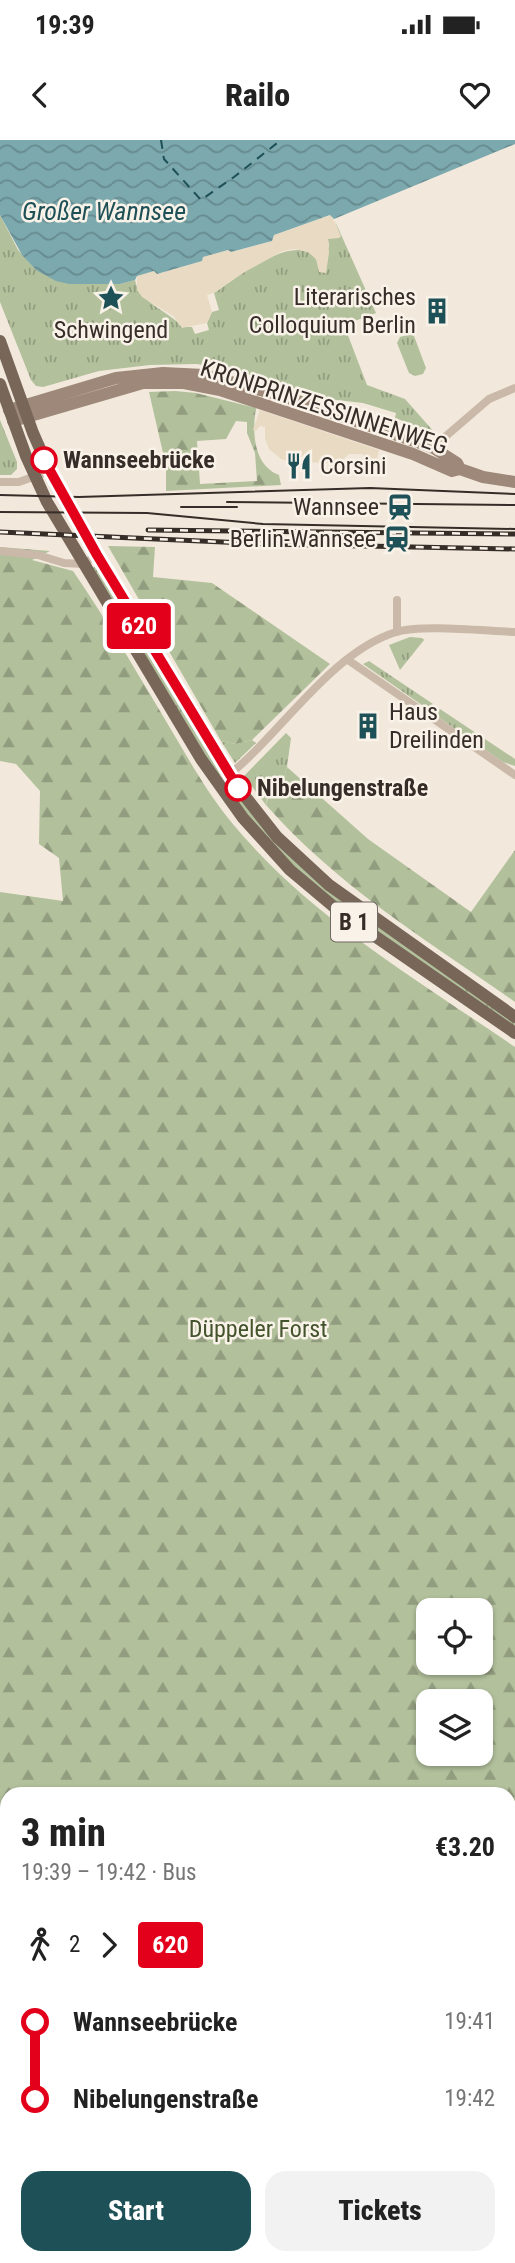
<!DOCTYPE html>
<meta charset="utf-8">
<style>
body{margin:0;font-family:"Roboto Condensed",sans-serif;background:#f2f2f2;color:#222;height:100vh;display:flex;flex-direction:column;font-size:26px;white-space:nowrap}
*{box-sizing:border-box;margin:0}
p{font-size:23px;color:#767676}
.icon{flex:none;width:38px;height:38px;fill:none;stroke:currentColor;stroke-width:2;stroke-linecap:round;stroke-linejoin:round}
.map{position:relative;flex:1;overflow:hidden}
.side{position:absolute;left:0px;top:1647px;width:516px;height:478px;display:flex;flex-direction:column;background:#fff;border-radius:21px 21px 0 0;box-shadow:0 2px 5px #0004}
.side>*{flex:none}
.badge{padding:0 14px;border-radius:5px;font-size:24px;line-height:46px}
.controls{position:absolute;left:416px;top:1458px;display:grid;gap:14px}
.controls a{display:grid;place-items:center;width:77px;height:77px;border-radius:14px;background:#fff;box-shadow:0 2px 5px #0004;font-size:35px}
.map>.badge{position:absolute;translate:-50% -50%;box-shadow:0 0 0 4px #fff}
.legs{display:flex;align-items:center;gap:10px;height:77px;padding:0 21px;font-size:23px}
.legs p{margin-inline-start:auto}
.head{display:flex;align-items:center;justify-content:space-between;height:119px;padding:0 21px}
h1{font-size:38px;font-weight:800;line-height:52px}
.action{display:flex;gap:14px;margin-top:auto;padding:14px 21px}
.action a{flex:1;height:80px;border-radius:21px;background:#1e5057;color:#fff;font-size:28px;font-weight:800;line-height:80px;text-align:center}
.action a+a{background:#f2f2f2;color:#222}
ul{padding:0 21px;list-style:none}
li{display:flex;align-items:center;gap:24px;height:77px;font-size:26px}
li i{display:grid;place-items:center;width:10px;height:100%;margin:0 9px;background:currentColor}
li i::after{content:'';width:18px;height:18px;margin:-9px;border:5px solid;border-radius:50%;background:#fff}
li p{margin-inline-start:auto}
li:first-child i{background:linear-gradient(#0000 50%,currentColor 0)}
li:last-child i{background:linear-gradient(currentColor 50%,#0000 0)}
.status{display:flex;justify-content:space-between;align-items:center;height:49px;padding:0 35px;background:#fff;direction:ltr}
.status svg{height:19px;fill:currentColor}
header{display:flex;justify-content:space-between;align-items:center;height:91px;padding:0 21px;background:#fff;font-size:32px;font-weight:800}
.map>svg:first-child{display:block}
.grass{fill:url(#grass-tufts)}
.forest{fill:url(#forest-firs);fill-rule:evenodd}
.plaza{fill:#e9dbc3}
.water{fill:url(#water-waves)}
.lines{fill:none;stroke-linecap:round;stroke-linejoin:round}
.ferry{stroke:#1e5057;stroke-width:2;stroke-dasharray:9 7;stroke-linecap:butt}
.street{stroke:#cab9a8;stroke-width:8}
.secondary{stroke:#9d8879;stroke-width:12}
.primary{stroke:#786659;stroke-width:12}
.tram{stroke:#362d28;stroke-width:2}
.rail-casing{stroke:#362d28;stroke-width:5}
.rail{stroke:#f9f2e8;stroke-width:2.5;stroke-dasharray:8;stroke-linecap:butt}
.line-1-casing{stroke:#fff;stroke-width:16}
.line-1{stroke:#e2001a;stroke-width:10}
.stop-1-dot{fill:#fff;stroke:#e2001a;stroke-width:3.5}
.labels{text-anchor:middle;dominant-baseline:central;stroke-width:5;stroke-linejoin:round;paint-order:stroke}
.shield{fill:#f9f2e8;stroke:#706862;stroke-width:2}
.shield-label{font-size:23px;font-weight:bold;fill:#362d28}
.poi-label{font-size:24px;fill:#362d28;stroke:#f9f2e8;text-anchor:end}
.street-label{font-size:24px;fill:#362d28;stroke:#f9f2e8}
.stop-label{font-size:24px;font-weight:bold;fill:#362d28;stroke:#f9f2e8;text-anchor:start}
.park-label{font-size:24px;fill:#43542c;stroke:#f9f2e8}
.water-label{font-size:26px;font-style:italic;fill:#1e5057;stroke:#f9f2e8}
</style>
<div class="status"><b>19:39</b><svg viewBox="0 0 49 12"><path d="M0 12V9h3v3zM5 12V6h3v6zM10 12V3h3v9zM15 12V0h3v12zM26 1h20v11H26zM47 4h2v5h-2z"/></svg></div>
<header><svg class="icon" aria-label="back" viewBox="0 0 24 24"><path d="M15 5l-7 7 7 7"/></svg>Railo<svg class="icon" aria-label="heart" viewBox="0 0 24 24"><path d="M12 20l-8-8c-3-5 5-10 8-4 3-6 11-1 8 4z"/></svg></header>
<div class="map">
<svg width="515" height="2123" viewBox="0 0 515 2123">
<defs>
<pattern id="grass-tufts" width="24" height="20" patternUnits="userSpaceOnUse" patternTransform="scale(1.75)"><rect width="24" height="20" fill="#b2c09c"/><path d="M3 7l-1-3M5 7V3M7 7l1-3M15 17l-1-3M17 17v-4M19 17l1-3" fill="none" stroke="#929c7f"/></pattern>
<pattern id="forest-firs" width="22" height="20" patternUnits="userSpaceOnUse" patternTransform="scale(1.75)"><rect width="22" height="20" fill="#b2c09c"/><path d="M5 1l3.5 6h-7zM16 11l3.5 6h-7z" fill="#929c7f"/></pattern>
<pattern id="water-waves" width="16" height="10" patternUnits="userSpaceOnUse" patternTransform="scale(1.75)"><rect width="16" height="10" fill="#7ba9ae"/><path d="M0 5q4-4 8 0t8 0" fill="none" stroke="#668a8e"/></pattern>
</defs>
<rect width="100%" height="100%" fill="#f2e9dc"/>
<path class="grass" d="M0,75L18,110L36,130L120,144L135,140C139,163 168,170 182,187H192L195,194L209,190L207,183L212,172L219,170L214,153C235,139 303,84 319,125L329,106L328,99L340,96L335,81L376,173L344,185L367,245L405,259L435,293L395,278L396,273L363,263L328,259L255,236L197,224L150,225L99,231L43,247L36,246L31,240L0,162Z
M411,194L414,196L426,228L423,234L415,236L409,233L397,203L400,197Z
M0,280L17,322V329L11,335H0Z
M99,424L223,634L217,638L91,429Z
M410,497L422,498L424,500L400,530L389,505Z
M369,521L433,564L429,570L363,524Z
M440,569L515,619V626L503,622L435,575Z
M286,593L291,598L287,627L280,650L267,659L266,665L244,636Z
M252,600L256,603L235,623L221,601L236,604Z
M233,649L271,695L515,881V889L367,787L296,729L228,653Z"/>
<path class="forest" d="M175,251L196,253L256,268C252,291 253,325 279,335L281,345L166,351V326L149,252ZM236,281L247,282V293L255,313L257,341L200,344L197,301L226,299Z
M108,406L155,407L153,437L212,443L330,524L252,600L236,604L221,601Z
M0,407L50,411L32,420L73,431C104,476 132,524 160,571C183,609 204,649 232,683C310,777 416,839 515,907V1930L509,1928V1654H7V1787L0,1785V752L63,761L59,718L39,704L40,651L16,624L0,621ZM429,1470H481V1522H429ZM429,1561H481V1614H429Z
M287,627L368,699L471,772L515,710V862C428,801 337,746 266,665L270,651L280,650Z
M0,1825L7,1827V1975L0,1976Z
M509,2035L515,2037V2123H438V2118H509Z
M104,2118H181C157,2123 129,2123 104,2118Z"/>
<path class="plaza" d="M331,75L341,96L339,98L328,99L329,113L326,133L319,132L316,119L308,112L294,109L283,111L241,134L214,153L207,155L212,172L207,183L182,188L173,176L142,157L137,150V136L154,131L158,134L201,121L203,117L216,113L228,110L232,112L272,101L274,95Z
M260,270L379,310L376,324H372L362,314H349L339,323L291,322L281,319L269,309L265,299V287L260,286L256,291L253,290Z"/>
<path class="water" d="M0,0H515V4L334,79L330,75L274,95L272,101L231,112L228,110L203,117L202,121L157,134L154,131L137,136L135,140L120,144H69L56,141L36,130L22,115L0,75Z"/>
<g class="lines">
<path class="ferry" d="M161,0L164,19L201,60L234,37L281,0"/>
<path class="street" d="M431,309L489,259L515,248
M0,342H19L49,331
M0,411L38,415L64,423L83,424L97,415
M397,492V460
M348,520L515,635
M225,638C280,596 329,513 396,492C422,484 485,491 515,492
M0,2122L98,2123
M186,2123L199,2118"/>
<path class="secondary" d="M9,270L116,238L163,233L204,235L283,256L432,307L457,323L460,329
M13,281L143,243H184L220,250L413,314L452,331L460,329L483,337L515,342"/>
<path class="primary" d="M0,201L33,293L56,345L229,636L277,697L329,745L515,877
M0,244L26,316L47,362L201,619L243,678L290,730L340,772L515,893"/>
<path class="tram" d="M0,355L79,357L370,348L515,354
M227,362L515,365
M181,367H237
M0,372L147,373L263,384L515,389"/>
<g class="rail-casing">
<path id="rail" d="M148,390L515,394
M0,392L267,404L515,409"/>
</g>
<use href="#rail" class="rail"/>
</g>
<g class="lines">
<g class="line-1-casing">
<path id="line-1" d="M44,320L97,415L238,648"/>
</g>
<use href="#line-1" class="line-1"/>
</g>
<defs>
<g id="sight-bare" transform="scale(2.1)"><path d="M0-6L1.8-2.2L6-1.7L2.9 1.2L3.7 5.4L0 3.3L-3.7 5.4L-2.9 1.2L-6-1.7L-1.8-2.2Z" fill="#1e5057" stroke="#f9f2e8" stroke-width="2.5" paint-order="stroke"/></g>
<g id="building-bare" transform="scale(2.1)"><path d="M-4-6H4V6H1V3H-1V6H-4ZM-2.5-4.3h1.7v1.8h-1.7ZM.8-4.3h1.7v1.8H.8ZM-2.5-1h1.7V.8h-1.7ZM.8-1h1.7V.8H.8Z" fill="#1e5057" stroke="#f9f2e8" stroke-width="2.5" paint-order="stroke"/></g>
<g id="restaurant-bare" transform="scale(2.1)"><path d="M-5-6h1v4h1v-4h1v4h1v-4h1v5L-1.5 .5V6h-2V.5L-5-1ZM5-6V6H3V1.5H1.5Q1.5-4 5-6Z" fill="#1e5057" stroke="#f9f2e8" stroke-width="2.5" paint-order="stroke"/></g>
<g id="station-bare" transform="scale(2.1)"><path d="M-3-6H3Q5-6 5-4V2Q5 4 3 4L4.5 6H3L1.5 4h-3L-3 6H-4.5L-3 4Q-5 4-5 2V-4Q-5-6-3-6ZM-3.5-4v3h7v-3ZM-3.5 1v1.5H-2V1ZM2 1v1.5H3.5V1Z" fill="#1e5057" stroke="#f9f2e8" stroke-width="2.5" paint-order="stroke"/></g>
</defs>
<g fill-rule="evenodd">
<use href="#sight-bare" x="111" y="158"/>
<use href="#building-bare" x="437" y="171"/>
<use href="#restaurant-bare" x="299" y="326"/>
<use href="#station-bare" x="400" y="367"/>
<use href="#station-bare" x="397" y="399"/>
<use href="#building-bare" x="368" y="586"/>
</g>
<g class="stop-1-dot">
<circle cx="44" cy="320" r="12"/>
<circle cx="238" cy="648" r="12"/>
</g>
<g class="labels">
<rect class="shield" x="331" y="762.5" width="46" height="39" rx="5"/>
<g class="shield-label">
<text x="354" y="782">B 1</text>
</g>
<g class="poi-label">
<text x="416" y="157">Literarisches<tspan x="416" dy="28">Colloquium Berlin</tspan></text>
<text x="111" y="190" text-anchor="middle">Schwingend</text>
<text x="320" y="326" text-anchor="start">Corsini</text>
<text x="379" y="367">Wannsee</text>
<text x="376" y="399">Berlin-Wannsee</text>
<text x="389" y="572" text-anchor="start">Haus<tspan x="389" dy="28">Dreilinden</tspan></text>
</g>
<g class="street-label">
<text transform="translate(324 267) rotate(18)">KRONPRINZESSINNENWEG</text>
</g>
<g class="stop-label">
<text x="63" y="320">Wannseebrücke</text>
<text x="257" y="648">Nibelungenstraße</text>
</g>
<g class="park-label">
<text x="258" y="1189">Düppeler Forst</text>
</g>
<g class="water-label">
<text x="104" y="71">Großer Wannsee</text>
</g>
</g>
</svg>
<div class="controls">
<a><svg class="icon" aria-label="locate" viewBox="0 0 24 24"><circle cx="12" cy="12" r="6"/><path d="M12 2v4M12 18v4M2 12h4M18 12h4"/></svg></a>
<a><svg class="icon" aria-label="layers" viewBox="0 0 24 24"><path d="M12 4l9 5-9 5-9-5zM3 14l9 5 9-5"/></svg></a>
</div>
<b class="badge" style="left:139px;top:486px;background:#e2001a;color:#fff">620</b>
<section class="side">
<div class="head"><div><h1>3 min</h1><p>19:39 – 19:42 · Bus</p></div><b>€3.20</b></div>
<div class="legs"><svg class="icon" aria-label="walk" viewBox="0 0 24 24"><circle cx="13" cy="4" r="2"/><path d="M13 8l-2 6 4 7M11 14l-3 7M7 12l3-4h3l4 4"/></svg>2<svg class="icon" aria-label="forward" viewBox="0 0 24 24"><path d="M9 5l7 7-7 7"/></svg><b class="badge" style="background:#e2001a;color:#fff">620</b></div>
<ul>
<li><i style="color:#e2001a"></i><b>Wannseebrücke</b><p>19:41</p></li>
<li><i style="color:#e2001a"></i><b>Nibelungenstraße</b><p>19:42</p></li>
</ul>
<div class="action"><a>Start</a><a>Tickets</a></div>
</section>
</div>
